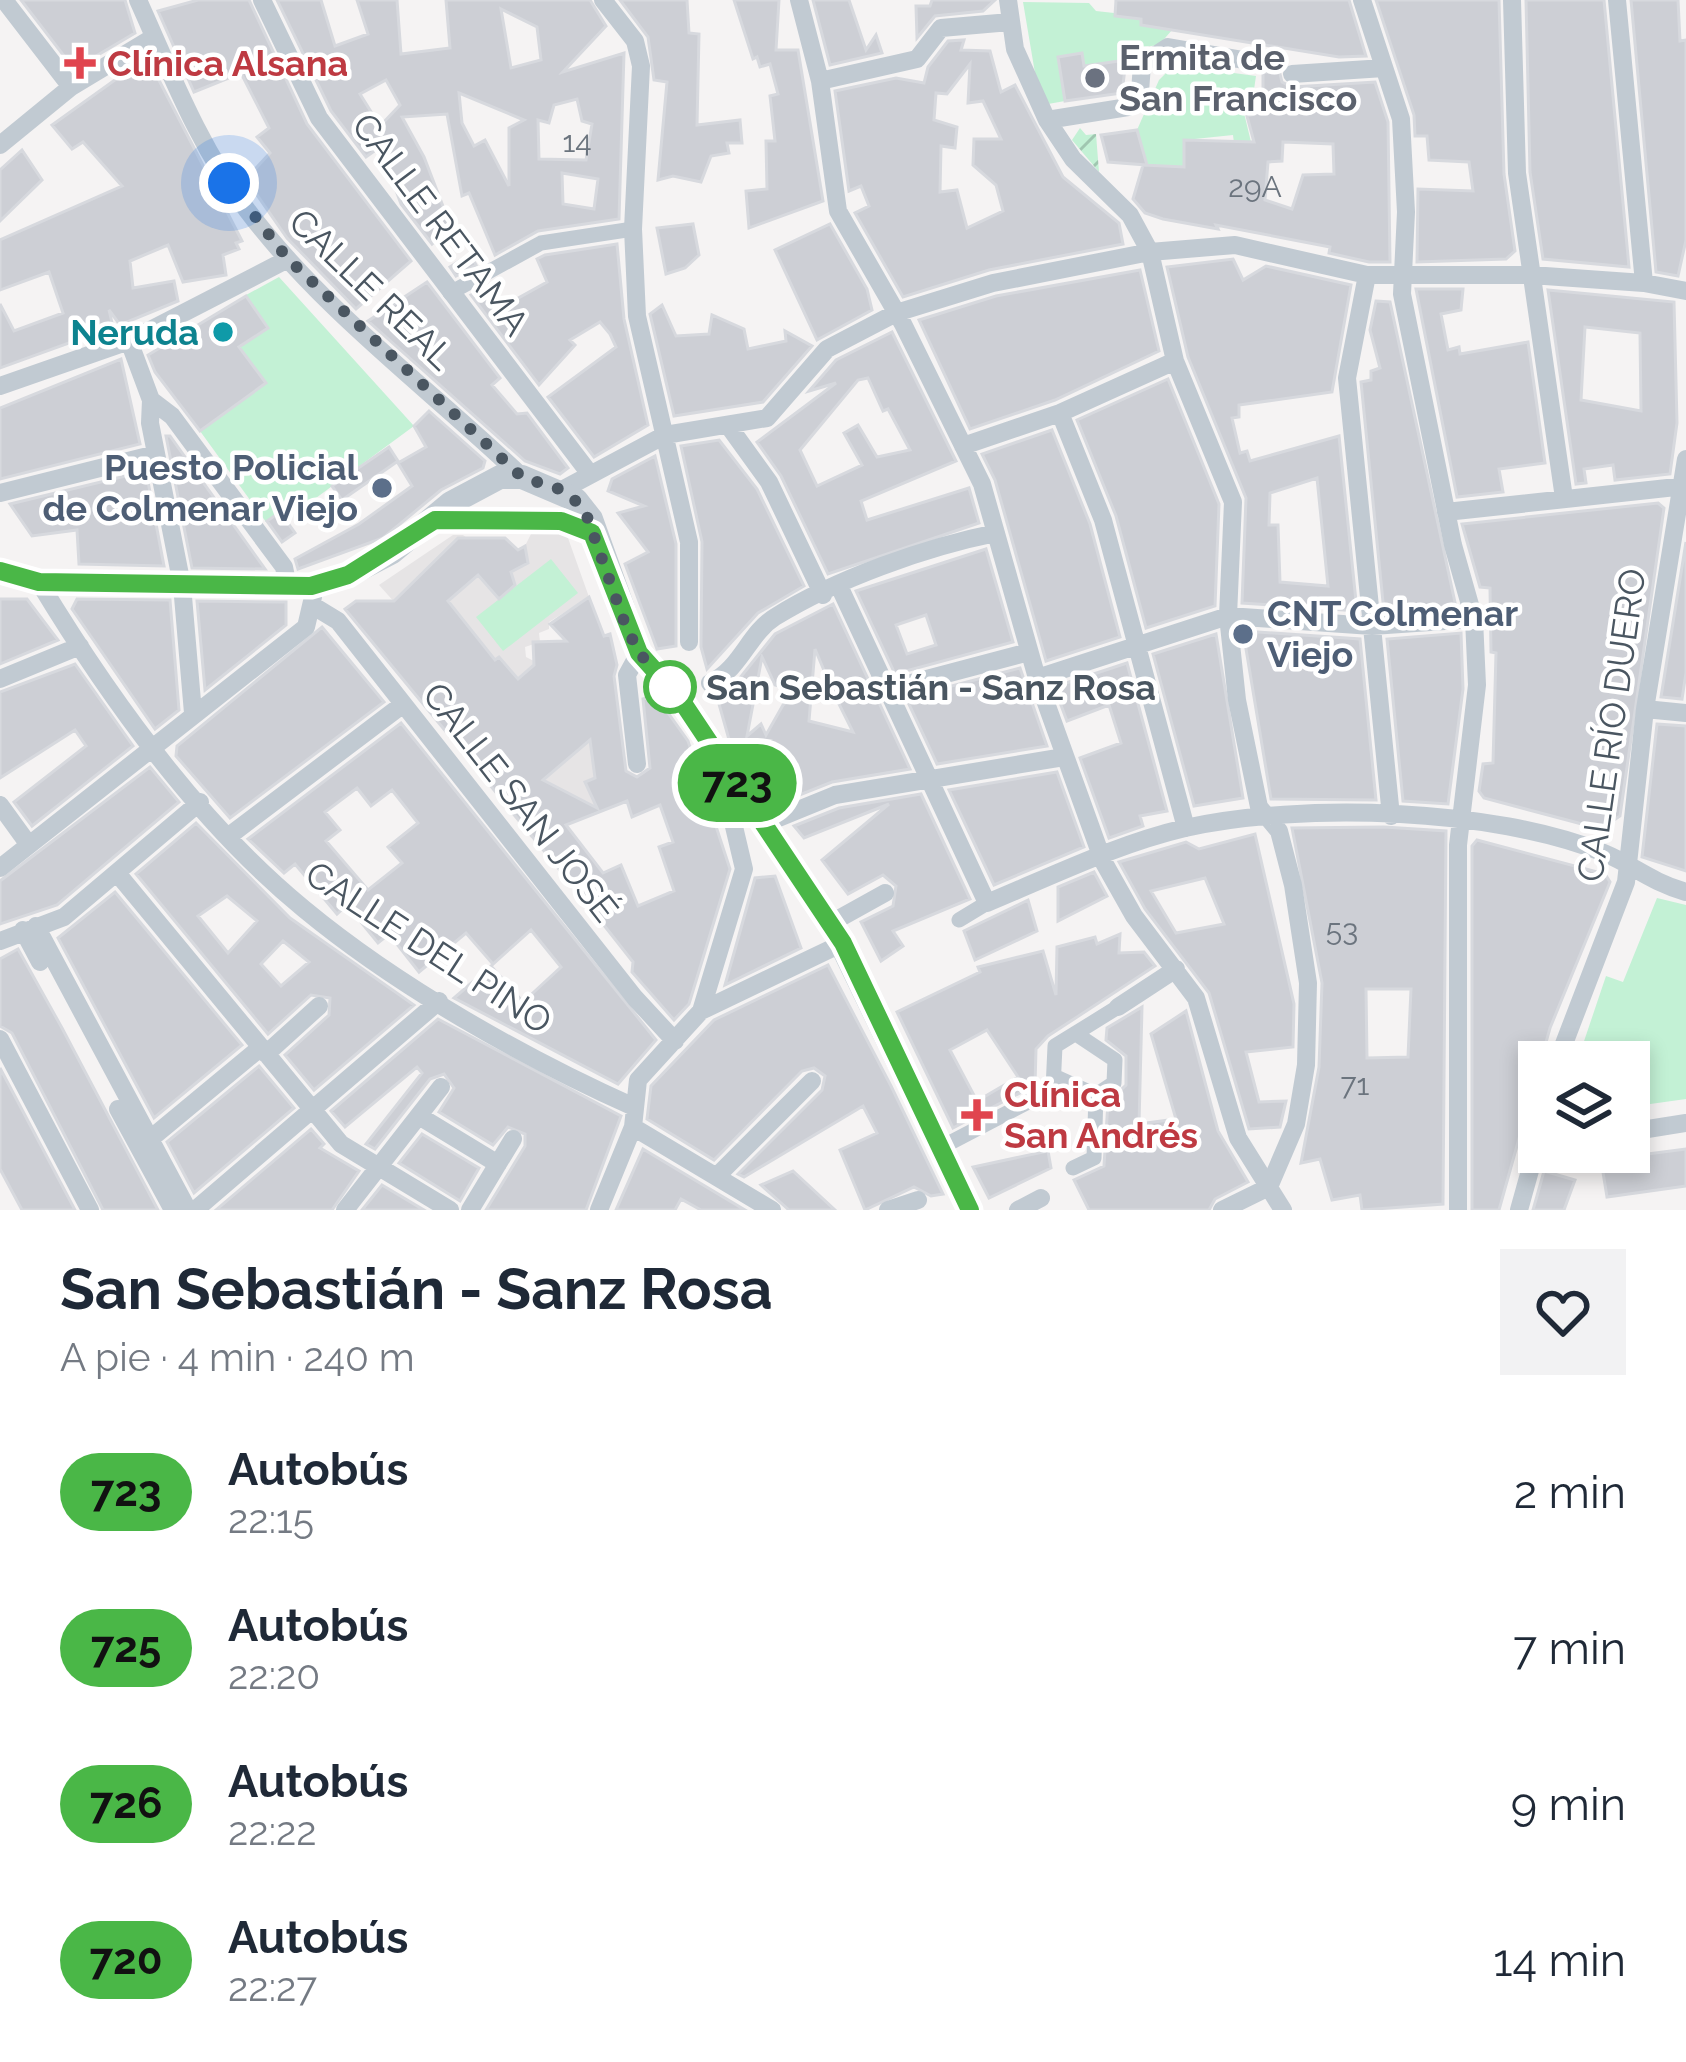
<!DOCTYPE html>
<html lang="es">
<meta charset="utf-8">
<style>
body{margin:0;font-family:Raleway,sans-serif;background:#f2f2f3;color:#1f2937;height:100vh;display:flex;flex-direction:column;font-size:45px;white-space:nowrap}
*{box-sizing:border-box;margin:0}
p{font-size:39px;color:#747a83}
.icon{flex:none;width:66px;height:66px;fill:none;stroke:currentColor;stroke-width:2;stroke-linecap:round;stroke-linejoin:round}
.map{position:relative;height:1210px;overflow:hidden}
.panel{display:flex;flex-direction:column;background:#fff;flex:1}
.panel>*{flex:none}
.badge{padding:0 24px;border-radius:39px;font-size:42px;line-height:78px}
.controls{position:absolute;left:1518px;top:1041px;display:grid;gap:24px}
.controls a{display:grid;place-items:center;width:132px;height:132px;border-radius:0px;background:#fff;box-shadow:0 6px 18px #0003;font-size:60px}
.you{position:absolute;width:60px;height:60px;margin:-30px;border:9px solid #fff;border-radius:50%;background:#1a73e8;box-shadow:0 0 0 18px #1a73e833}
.map>.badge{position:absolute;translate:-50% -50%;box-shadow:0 0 0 6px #fff}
.round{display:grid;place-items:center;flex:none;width:126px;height:126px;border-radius:0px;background:#f2f2f3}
.overview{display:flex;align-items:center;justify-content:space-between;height:204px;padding:0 60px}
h1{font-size:57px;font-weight:700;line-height:90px}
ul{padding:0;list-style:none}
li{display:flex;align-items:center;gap:36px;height:156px;padding:0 60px}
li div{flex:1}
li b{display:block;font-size:45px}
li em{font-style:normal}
li .badge{min-width:132px;font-weight:700;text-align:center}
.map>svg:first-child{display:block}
.education{fill:#e6e4e5}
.park{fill:#c3f1d5}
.garden{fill:url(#garden-furrows)}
.building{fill:#cdcfd5;stroke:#d7d9de;stroke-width:3;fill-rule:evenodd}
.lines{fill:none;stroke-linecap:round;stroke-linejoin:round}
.pedestrian{stroke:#c1cad2;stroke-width:15}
.minor{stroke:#c1cad2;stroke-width:18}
.tertiary{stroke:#c1cad2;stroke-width:24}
.line-casing{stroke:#fff;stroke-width:27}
.line{stroke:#4ab747;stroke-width:18}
.walk{stroke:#4a5661;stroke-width:12;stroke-dasharray:0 21.6}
.health-dot{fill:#e0444e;stroke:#fff;stroke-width:4.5}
.worship-dot{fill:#6b7280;stroke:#fff;stroke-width:4.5}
.culture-dot{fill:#0f9aa8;stroke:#fff;stroke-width:4.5}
.service-dot{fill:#5c6f8a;stroke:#fff;stroke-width:4.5}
.stop-dot{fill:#fff;stroke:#4ab747;stroke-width:6}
.labels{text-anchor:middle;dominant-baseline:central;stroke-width:9;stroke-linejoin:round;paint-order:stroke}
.number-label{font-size:30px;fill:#6b747e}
.worship-label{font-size:36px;font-weight:bold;fill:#5b616d;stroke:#fff;text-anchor:start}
.health-label{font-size:36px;font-weight:bold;fill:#be3a42;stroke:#fff;text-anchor:start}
.street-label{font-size:36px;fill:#4a5661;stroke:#fff}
.culture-label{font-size:36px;font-weight:bold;fill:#0d838f;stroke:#fff;text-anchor:end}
.service-label{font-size:36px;font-weight:bold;fill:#4e5e75;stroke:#fff;text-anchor:end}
.stop-label{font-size:36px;font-weight:bold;fill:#4a5661;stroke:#fff;text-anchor:start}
</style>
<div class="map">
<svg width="1686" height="1210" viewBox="0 0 1686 1210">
<defs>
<pattern id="garden-furrows" width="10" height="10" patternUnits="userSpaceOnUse" patternTransform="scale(3)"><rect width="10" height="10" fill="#c3f1d5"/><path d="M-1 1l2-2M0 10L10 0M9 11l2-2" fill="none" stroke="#a0c6b0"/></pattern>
</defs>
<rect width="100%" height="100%" fill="#f5f3f3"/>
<path class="education" d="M533,530L562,532L568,538L589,597L549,622V629L539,633L540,642L525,647L526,657L614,702L620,711L601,728L591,751L602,810L531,838L509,811L549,774L379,585L453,535H463L512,572L528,563L525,546Z"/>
<path class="park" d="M1023,2L1089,3L1096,11L1141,16L1142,25L1172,30L1159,45L1128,49L1126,60L1084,66L1082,54L1059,57L1065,101L1048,104L1036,79Z
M1174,65L1256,76L1251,110L1244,113L1251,142L1234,143L1233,135L1185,140L1183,167L1147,165L1137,130L1159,80Z
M279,277L414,426L286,520L279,512L266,522L200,431L266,383L240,347L268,327L246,295Z
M551,559L578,593L503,651L476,617Z
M1657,898L1686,905V1099L1629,1107V1062H1577L1606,976L1623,982Z"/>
<path class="garden" d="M1080,128L1086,135L1096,134L1099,172L1072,140Z"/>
<path class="building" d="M21,0H125L135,33L74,69Z
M198,0H249L307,124L411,261L356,309L287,238L246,179L270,153L257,137L269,128L241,73L194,92L158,11Z
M277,0H321L335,46L368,34L357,0H397L401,54L450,48L446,0H590L606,26L563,72L624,53L619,219L538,231L495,255L469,193L462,196L447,114L402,117L424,157L451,227L432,244L401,204L380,147L366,157L331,111ZM501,9L537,27L541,60L511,68ZM386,80L400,105L380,126L360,94ZM459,93L524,120L509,128V186L485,140L474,146L462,123ZM577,99L582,121L592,124L586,160L539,159L538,120L549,123L554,105ZM562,173L598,179L594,209L563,204Z
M620,0H687L689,33L699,34L697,125L740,120L742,143H727L729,153L711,156L701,182L673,176L658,180L667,82L654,80L648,37Z
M734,0H779L776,50H798L823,201L749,228L746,191L767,189L766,141H775L770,96L778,94L770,64L760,67L757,57L753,59Z
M813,0H849L866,50L876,35L882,53L830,65Z
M932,0H995L983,11L935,16L917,38L916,6H930Z
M1116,0H1349L1366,56L1339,57L1141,25V19L1115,16Z
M1376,0H1499L1504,174L1515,251L1506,259L1417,262L1418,189L1473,191L1469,162L1429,160L1427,136H1415L1414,115Z
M1526,0H1604L1629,267L1543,259L1530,172Z
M1631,0H1678L1680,41L1686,40V240L1678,276L1656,272Z
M964,40L961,50L990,51L1001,92L1015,85L1063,177L1119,223L1123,244L989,270L903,297L855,213L869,206L861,186L849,191L835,91L896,78L924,83L928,67L948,41ZM970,64L968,103L983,101L1001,139H974L973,165L996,185L1003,211L967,228L957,190L940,192L941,146L955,148L957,127L934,120L936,93L947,94Z
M1082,53L1084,66L1126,60L1122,93L1065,101L1058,57Z
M147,57L242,241L236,243L239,249L223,255L226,275L183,282L168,245L130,261L133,288L174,281L178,301L120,325L109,310L113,327L0,368V304L14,331L63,313L49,272L0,290V240L122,186L83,142L72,149L52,125Z
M1279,70L1282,82L1292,87L1375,82L1388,122L1390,262H1369L1329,253L1330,247L1216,225L1218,229L1163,219L1145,213L1133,199L1143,165L1184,167V140L1254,142L1247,116L1263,112V73ZM1283,142L1333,144L1334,174L1303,175L1292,209L1265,200L1268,162L1282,161Z
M1137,130L1147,165L1108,162L1101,135Z
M22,150L42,180L0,221V170Z
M693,224L699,255L685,268L666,274L657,228Z
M830,224L867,289L872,310L817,340L775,250Z
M617,244L624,319L648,425L594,457L548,397L616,347L610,334L600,322L570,340L575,345L539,385L471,295L489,285L502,307L547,282L537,259L545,255Z
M470,254L476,265L456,276L450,267Z
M1233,259L1243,280L1266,266L1351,285L1332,392L1239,405V417L1232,418L1240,453L1247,451L1250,461L1339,436L1357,611L1242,603L1246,498L1188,357L1167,267ZM1317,478L1328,586L1280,582L1278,525H1269L1270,493Z
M1140,270L1159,351L1055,400L970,429L919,320L996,296Z
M427,282L500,378L492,385L517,414L527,413L568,468L560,474L525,461L368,321Z
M1416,289H1463L1461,310L1441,314L1448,350L1459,347L1460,354L1528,342L1545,463L1499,469L1503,492L1457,497Z
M1548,290L1674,302L1677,423L1670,474L1615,480L1613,465L1584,469L1586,483L1576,484ZM1585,327L1640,333L1641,411L1581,400Z
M246,296L268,328L239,347L266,383L200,431L155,372L148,355Z
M1376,301L1390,302L1456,607L1384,612L1361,382L1371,380V371L1380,368L1370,330Z
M662,305L676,336L709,334L712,315L744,329L748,349L786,341L785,331L812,346L763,402L674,416L650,314Z
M892,332L956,461L861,501L867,520L969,488L979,523L828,574L781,476L757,442L836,383L809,391L836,360ZM868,378L883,411L888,409L910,450L877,457L858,425L844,433L862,465L817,486L800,450L858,380Z
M121,359L140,444L0,479V408Z
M1168,379L1219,504L1215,606L1146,628L1116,516L1077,420Z
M429,411L485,461L483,468L441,490L383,538L298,569L295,559L359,524L412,486L398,463L426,447L414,426Z
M1052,430L1090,524L1120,637L1046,661L995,480L982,454Z
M166,436H170L265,569L192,568Z
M719,440L757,489L804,586L758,613L707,669L701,647L702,542L681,446Z
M389,447L398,461L342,500L332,486Z
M655,456L676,544V646L657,649L625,564L648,552L618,513L644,506L608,491L612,479Z
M146,471L164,566L79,564L77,530L32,536L10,504Z
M1658,503L1664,508L1620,816L1601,829L1484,798L1479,791L1483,764L1493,763L1496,653L1491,652L1490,588L1480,587L1462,524Z
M280,512L295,533L282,542L267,521Z
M458,538H505L518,550L525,546L528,563L511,572L515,585L499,599L478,575L448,601L495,660L499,657L518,679L534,665L533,642L566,641L550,624L589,597L604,636L610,634L617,665L614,676L626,771L637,777L650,768L643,699L656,696L688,741L730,869L689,1004L674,1020L632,972L633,962L573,886L345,609L356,601H394ZM590,740L595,778L585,782L597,808L543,780ZM627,801L632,817L660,805L673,842L659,847L674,891L638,906L621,865L603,873L566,825Z
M1686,542V673L1682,699L1661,697Z
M986,549L1013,642L895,674L856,591ZM926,615L936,645L907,654L896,625Z
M0,599H27L58,640L0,664Z
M77,599L170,600L179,710L155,729L72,609Z
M197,601L286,602V625L205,690Z
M833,604L910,769L832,782L772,806L730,743L719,704L775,634ZM815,649L834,694L853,732L809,721ZM762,657L775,685L800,691L783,705L766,735L761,724L747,736Z
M322,627L384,702L230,818L176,756L177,746Z
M1243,631L1360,639L1376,800L1271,799Z
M1461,633L1463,689L1448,804L1403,801L1387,639Z
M1216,634L1243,798L1194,806L1153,654Z
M1127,663L1167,811L1140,816L1143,826L1109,838L1080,758L1121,743L1109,705L1067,721L1054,687Z
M75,664L133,746L32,826L14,802L86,746L75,730L0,778V692Z
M1020,668L1047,746L937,764L906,698Z
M401,723L656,1040L618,1084L454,998L491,966L523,1002L535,991L561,967L531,930L493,964L466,933L419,972L389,934L378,943L347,905L337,914L295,864L284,873L248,839ZM357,788L371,806L392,790L418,823L388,847L402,863L368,890L326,841L340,830L325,812Z
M1657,724L1686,726V871L1642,857Z
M150,767L179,802L57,905L0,924V881Z
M1057,772L1084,847L994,885L949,790Z
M921,794L970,899L893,931L903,946L881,961L861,922L893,906L896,886L883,875L848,894L822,860L889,804L804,838L794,826L839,808Z
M196,823L290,918L414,1005L314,1090L285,1055L329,1015L330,998L311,995L268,1034L136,874ZM227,896L257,921L228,953L198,916ZM283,941L309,962L281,986L261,964Z
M1384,827L1446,831L1443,1204L1362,1210L1360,1195L1332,1200L1320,1159L1301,1163L1319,1067L1322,983L1292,828ZM1366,989H1411L1408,1057L1367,1058Z
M1255,834L1294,1004L1293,1047L1246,1052L1259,1102L1286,1101L1280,1127L1249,1129L1209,993L1145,909L1119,862L1186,842L1199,849ZM1205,878L1224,924L1176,933L1151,891Z
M1477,840L1605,874L1610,882L1550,1028L1499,1210H1472V846Z
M1094,872L1107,896L1058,921V887Z
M775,876L801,948L725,985L755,878Z
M115,892L242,1045L154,1118L58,938Z
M1028,900L1037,931L975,960L964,931Z
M1120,934L1119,953L1144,952L1155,966L1048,1036L1036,1049L1035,1085L953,1128L897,1012L980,972L978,967L1043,951L1056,995L1057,947L1095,937L1097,944ZM987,1030L1018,1077L977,1101L950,1050Z
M18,949L62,1028L158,1210H103L12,1033L0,1026V959Z
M828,965L891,1086L943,1194L931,1196L914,1187L865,1210L840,1150L877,1133L863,1106L744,1177L738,1174L822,1090L825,1076L814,1068L802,1071L714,1160L647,1119L651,1086L714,1020Z
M1142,1007L1139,1124L1176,1119L1151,1034L1186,1011L1218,1131L1248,1182L1215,1199L1209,1210H1089L1074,1180L1104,1166L1108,1102L1126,1085V1056L1106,1040L1107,1028Z
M438,1019L621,1116L586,1210H486L525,1146V1134L508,1127L493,1145L439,1112L454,1088L444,1074L430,1079L375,1149L366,1144L422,1073L417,1067L345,1127L331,1111Z
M259,1066L294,1108L194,1193L167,1142Z
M0,1068L75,1210H22L0,1169Z
M311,1129L324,1144L320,1148L359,1171L332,1210H216Z
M422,1134L479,1168L460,1201L399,1163Z
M643,1149L745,1210H701L681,1199L675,1210H616Z
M1686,1149V1186L1607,1197L1601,1160Z
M1048,1151L1051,1168L989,1198L973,1167Z
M793,1171L835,1210H789L761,1185Z
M1544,1171L1575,1180L1564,1210H1533Z
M382,1185L424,1210H362Z"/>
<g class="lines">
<path class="pedestrian" d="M450,293L541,243L633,229
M959,920L987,903
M1076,1034L1115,1060L1114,1083L1096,1095
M1054,1076L1096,1095L1094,1158L1073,1168
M940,1148L1053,1089L1055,1046L1118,1007"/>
<path class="minor" d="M4,0L71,87
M138,0C170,71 199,147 247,210C323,311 431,390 522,477
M262,0L319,118L590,474
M603,0L635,41L641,66L633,229L637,316L689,542V642
M799,0L820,81L838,211L903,324L982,484L1037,678L1103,861L1134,916L1196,998L1238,1138L1283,1210
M1008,0L1015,49L1047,120L1073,159L1130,215L1150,252L1175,361L1233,502L1228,616L1237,700L1259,807L1279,831L1293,885L1308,983L1306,1065L1296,1124L1269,1187
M1362,0L1401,119L1406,212L1402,294L1453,545L1474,619L1477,685L1458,845V1210
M1512,0L1517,173L1564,498
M1617,0L1644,283
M1292,74L1384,68
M820,81L917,59L941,28L1010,22
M1047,120L1128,107L1140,92L1142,64L1168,47L1255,62
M0,145L71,87L154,37
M1367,275L1347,378L1391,816
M129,341L151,400L150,423L182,585L193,713
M0,386L129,341L288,259
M151,400L172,416L284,567L288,587
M1060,413L1103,520L1186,828
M730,428L769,482L823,595
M963,446L1060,413L1175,361
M562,490L665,435L767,418L827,349L896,313L993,283L1150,252L1235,245L1367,275H1531L1644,283L1686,291
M0,493L156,454
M1446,512L1686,486
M39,582C108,696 200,824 304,909C397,986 524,1058 634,1107
M840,588L987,903C1052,876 1117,844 1185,828C1302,802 1493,808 1604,853C1635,866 1649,881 1686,892
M315,607L338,621L635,998L675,1041
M1037,678L1228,616L1372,626L1474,619
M0,679L80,646
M710,683C741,669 748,634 775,617C836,579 926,547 996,533
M889,689L1029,652
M1645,709L1686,713
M637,764L627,675L639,653
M0,805L29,845
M764,824L835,795L1064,757
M229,836L402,705
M0,868L306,627L313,597
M117,873L341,1144L450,1210
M831,923L885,893
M36,926L188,1210
M23,930L40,962
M0,941L64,917L200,802
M1118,1007L1176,969
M701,1011L744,869L719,763
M0,1039L90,1210
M266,1054L319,1006
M1557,1062L1626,882L1645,709L1686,459
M118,1109L173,1210
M419,1116L498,1164
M633,1127L772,1210
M1629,1132L1686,1123
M149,1140L260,1048
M719,1174L812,1081
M195,1210L439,1001
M345,1210L441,1087
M470,1210L513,1139
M599,1210L633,1127L638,1080L701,1011L843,943
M888,1210L918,1200
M1018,1210L1041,1198
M1222,1210L1269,1187
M1519,1210L1539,1138"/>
<path class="tertiary" d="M435,521H561L592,533
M0,571L39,582L311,586L348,575L392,552L451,503L500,477H522L576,500L591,519L639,653L681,700L831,923L970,1210"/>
</g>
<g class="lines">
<g class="line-casing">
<path id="line" d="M0,571L39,582L311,586L348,575L435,520L561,521L592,533L639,653L681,700L843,943L970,1210"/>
</g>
<use href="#line" class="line"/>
<path class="walk" d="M229,183L288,259L522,477L562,490L584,508L625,624L639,653L670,687"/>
</g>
<g class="health-dot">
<path d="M74 45h12v12h12v12h-12v12h-12v-12h-12v-12h12z"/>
<path d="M971 1097h12v12h12v12h-12v12h-12v-12h-12v-12h12z"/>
</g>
<circle class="worship-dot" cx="1095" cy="78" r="12"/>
<circle class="culture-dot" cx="223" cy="332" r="12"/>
<g class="service-dot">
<circle cx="382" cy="488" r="12"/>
<circle cx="1243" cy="634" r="12"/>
</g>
<circle class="stop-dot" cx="670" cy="687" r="24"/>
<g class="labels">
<g class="number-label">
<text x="577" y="141">14</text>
<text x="1255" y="186">29A</text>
<text x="1342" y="930">53</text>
<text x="1355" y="1084">71</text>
</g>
<g class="worship-label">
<text x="1119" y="57">Ermita de<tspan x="1119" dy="41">San Francisco</tspan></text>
</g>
<g class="health-label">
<text x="107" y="63">Clínica Alsana</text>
<text x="1004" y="1094">Clínica<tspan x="1004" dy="41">San Andrés</tspan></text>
</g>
<g class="street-label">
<text transform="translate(441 224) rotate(53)">CALLE RETAMA</text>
<text transform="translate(372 289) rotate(44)">CALLE REAL</text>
<text transform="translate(1611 725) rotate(-82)">CALLE RÍO DUERO</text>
<text transform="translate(521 802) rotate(52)">CALLE SAN JOSÉ</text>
<text transform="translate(429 947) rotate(33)">CALLE DEL PINO</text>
</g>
<g class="culture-label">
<text x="199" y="332">Neruda</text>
</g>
<g class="service-label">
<text x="358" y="467">Puesto Policial<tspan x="358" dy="41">de Colmenar Viejo</tspan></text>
<text x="1267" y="613" text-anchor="start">CNT Colmenar<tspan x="1267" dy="41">Viejo</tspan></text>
</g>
<g class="stop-label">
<text x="706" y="687">San Sebastián - Sanz Rosa</text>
</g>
</g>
</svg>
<div class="controls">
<a><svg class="icon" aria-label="layers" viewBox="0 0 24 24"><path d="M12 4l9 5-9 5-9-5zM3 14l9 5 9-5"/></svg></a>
</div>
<div class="you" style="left:229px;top:183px"></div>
<b class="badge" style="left:737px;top:783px;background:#4ab747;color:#111">723</b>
</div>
<section class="panel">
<div class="overview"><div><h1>San Sebastián - Sanz Rosa</h1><p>A pie · 4 min · 240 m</p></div><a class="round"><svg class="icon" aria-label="heart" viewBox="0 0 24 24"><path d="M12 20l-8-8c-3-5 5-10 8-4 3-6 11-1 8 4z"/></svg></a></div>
<ul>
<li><span class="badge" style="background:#4ab747;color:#111">723</span><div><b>Autobús</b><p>22:15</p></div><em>2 min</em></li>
<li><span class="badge" style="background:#4ab747;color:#111">725</span><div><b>Autobús</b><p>22:20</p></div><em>7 min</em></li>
<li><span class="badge" style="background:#4ab747;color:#111">726</span><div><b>Autobús</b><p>22:22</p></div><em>9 min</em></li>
<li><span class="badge" style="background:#4ab747;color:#111">720</span><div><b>Autobús</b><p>22:27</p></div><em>14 min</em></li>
</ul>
</section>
